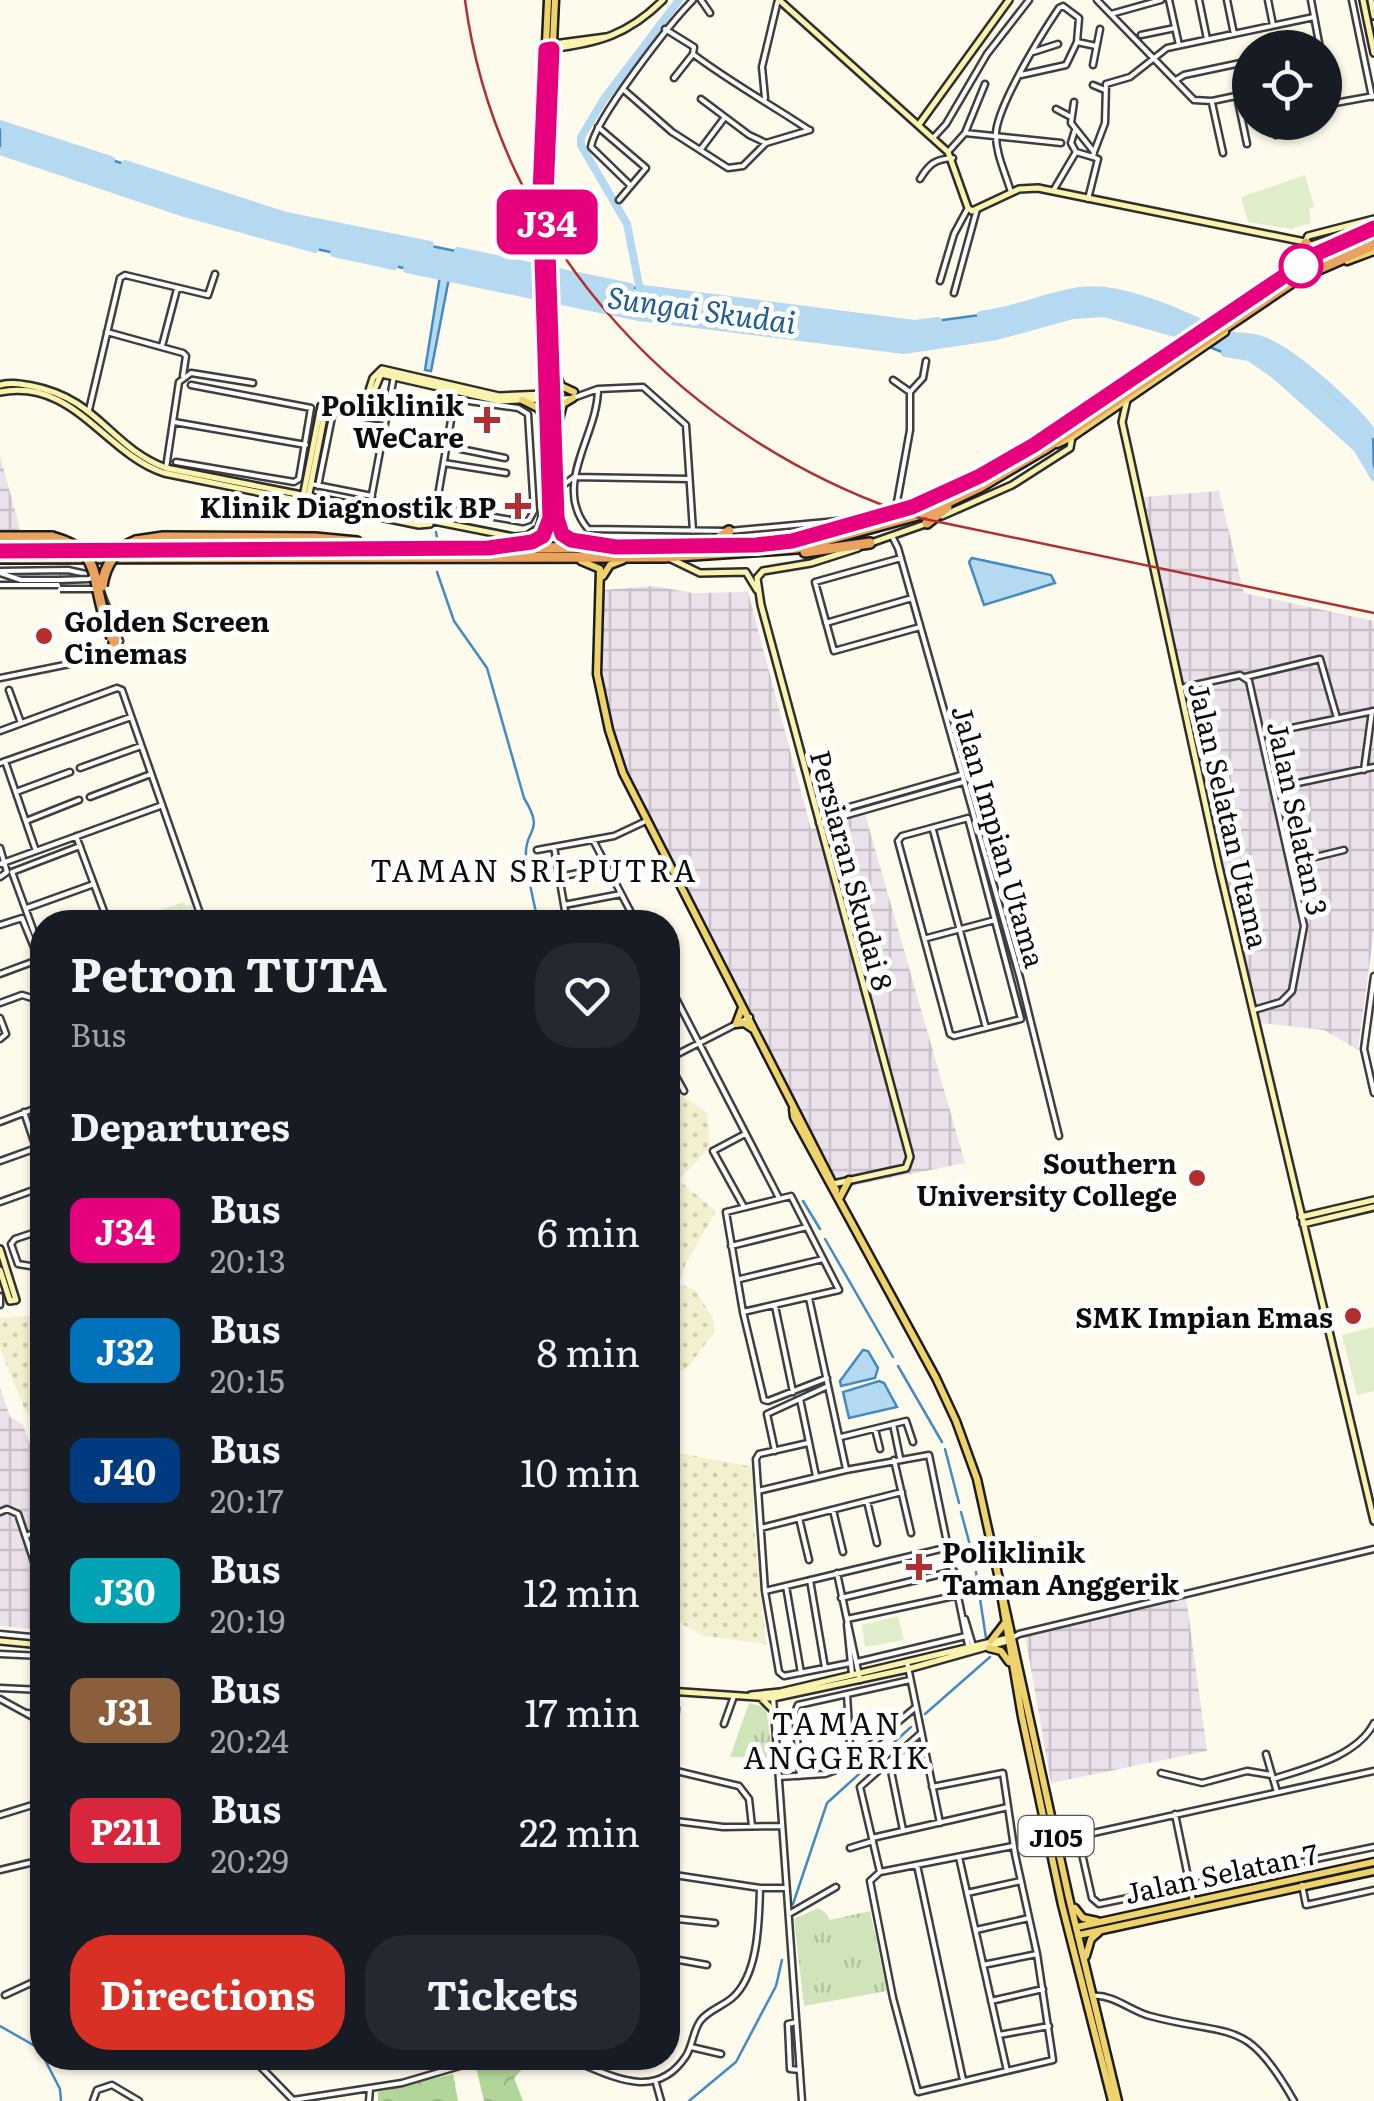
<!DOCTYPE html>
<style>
body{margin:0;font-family:Literata,serif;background:#242831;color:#f1f3f6;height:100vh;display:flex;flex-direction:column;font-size:38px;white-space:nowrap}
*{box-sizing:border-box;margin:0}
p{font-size:32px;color:#9ea1a6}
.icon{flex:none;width:55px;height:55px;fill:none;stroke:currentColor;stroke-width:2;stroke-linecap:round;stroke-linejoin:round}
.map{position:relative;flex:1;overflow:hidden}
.details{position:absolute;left:30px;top:910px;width:650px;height:1160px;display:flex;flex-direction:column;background:#171b24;border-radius:40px;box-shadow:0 2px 8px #0004}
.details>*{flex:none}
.badge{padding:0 20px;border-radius:15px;font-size:35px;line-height:65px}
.buttons{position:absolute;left:1232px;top:30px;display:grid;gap:20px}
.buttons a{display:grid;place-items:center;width:110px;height:110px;border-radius:50%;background:#171b24;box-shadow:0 2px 8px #0004;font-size:50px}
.map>.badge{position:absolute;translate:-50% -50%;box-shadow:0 0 0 5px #fff}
h2{padding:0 40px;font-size:38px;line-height:90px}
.round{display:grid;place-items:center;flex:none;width:105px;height:105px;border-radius:40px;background:#242831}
.head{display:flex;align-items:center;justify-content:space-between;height:170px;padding:0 40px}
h1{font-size:48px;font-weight:700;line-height:75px}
.primary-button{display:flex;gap:20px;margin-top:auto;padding:20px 40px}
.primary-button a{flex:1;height:115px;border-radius:40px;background:#d93025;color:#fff;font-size:40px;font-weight:700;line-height:115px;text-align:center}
.primary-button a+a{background:#242831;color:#f1f3f6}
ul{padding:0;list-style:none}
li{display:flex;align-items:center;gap:30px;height:120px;padding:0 40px}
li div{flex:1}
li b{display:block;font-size:38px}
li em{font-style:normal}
li .badge{min-width:110px;font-weight:700;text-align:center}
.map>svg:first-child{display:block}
.industrial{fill:url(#industrial-grid)}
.farmland{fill:url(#farmland-dots)}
.grass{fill:url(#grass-tufts)}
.forest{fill:url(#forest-crowns)}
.pitch{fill:#e0edca}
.water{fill:#b5d9f1;stroke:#428bc3;stroke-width:2.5}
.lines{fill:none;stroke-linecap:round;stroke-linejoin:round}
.stream{stroke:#428bc3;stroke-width:2.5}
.river{stroke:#b5d9f1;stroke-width:8}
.street-casing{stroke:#3f3f3f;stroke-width:9}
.secondary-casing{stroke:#2e2e2e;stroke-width:10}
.primary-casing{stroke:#1d1d1d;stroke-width:11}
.highway-casing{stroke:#1d1d1d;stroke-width:14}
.street{stroke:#fff;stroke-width:4}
.secondary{stroke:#f9f3ad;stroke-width:5}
.primary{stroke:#eed36c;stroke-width:6}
.highway{stroke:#e9a35f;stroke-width:9}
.rail{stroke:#b12f31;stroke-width:2.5}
.street-bridge-casing{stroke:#3f3f3f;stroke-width:9;stroke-linecap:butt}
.highway-bridge-casing{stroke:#1d1d1d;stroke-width:14;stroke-linecap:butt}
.street-bridge{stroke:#fff;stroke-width:4}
.highway-bridge{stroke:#e9a35f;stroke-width:9}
.line-casing{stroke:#fff;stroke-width:22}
.line{stroke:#e6007e;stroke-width:15}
.stop-dot{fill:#fff;stroke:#e6007e;stroke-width:5}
.poi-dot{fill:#b12f31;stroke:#fff;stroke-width:4}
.labels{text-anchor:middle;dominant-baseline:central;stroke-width:10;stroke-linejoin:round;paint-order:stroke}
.shield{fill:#fff;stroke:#555;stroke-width:2.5}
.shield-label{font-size:25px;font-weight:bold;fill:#0c0c0c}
.poi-label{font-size:28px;font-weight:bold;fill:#0c0c0c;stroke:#fff;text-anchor:end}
.street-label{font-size:28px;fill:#0c0c0c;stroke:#fff}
.water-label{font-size:30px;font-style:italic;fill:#1f5d94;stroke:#fff}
.neighbourhood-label{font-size:30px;letter-spacing:2.5px;fill:#0c0c0c;stroke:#fff}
</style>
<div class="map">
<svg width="1374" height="2101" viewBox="0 0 1374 2101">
<defs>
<pattern id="industrial-grid" width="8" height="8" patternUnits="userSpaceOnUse" patternTransform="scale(2.5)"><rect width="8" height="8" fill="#eae1eb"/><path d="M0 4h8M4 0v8" fill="none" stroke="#c8c0c8"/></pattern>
<pattern id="farmland-dots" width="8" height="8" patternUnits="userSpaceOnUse" patternTransform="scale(2.5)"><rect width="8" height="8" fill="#f2f0cf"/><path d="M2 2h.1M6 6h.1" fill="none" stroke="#cecdb1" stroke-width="1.8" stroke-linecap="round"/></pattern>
<pattern id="grass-tufts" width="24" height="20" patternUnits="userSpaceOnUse" patternTransform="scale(2.5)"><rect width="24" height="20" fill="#cfe5b9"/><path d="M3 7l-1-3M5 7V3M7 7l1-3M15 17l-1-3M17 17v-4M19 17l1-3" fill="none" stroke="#b1c39e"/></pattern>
<pattern id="forest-crowns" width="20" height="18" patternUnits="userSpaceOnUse" patternTransform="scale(2.5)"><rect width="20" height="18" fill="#b2d59a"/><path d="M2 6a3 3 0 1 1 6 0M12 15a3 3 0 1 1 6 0" fill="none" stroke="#98b684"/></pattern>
</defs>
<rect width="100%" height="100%" fill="#fefbed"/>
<path class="industrial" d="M0,456L19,525L20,532H0Z
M1219,491L1244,593L1374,621V930L1358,1050L1324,1030L1251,1022L1144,497Z
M654,586L693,593L748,592L811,829L865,814L965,1163L842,1188L834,1177L639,800L607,712L598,655L603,590Z
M0,1388L10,1417L23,1425L42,1477V1630L0,1626Z
M1185,1589L1207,1751L1051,1783L1024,1629Z"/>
<path class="farmland" d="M668,1087L707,1112L710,1148L678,1180L716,1211L685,1265L679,1284L695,1290L714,1320V1333L686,1369L668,1375Z
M42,1315V1429L25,1410L0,1349V1318Z
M668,1451L754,1467L753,1519L766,1644L703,1636L668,1616Z"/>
<path class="grass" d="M749,1703L766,1707L773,1758L730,1757Z
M818,1908L825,1912L830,1920L870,1911L887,1991L804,2006L794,1919Z"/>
<path class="forest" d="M485,2058H533L514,2078L523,2101H484L476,2067Z
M453,2074L458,2101H378V2092Z"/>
<path class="pitch" d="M1305,175L1314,207L1309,209L1311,223L1291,229L1248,222L1241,197Z
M184,902L186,906L191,904L198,922H136L135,919Z
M1374,1327V1391L1357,1395L1342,1335Z
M898,1616L904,1640L865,1647L862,1625Z"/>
<path class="water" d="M0,124L286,216L630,287L913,324L995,313L1083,290L1136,298L1170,307L1231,337L1262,340L1286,351L1373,431L1374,477L1357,448L1334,426L1275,375L1249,357L1222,352L1164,329L1104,313L1073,315L997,336L904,350L639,317L449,278L431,371L425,370L440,276L289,243L184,213L0,151Z
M972,558L1051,575L1055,583L984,605L969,562Z
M863,1350L868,1351L878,1368L875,1378L841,1386L840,1381Z
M879,1381L884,1383L897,1407L849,1418L843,1392Z"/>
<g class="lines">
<path class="stream" d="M436,532L437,538
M437,572L454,621L487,668L524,798C546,834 524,827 526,858C528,880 534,902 538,922
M803,1201L820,1229
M825,1239L893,1357
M898,1366L942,1442
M945,1449L959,1503
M961,1512L974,1560
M976,1572L986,1638
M925,1714L990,1657
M793,1904L827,1803L911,1727
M0,2026L42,2050
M44,2058L60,2089L61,2101
M689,2101L736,2062L776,1986L782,1960"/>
<path class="river" d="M0,124L111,160
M0,151L184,213L315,249
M125,164L286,216L430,245
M458,251L630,287
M334,253L394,266
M407,269L639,317L904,350L997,336L1073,315L1104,313L1175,333
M644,289L914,324L938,321
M641,295L627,224L581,145V137L604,99L679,0
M981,315C1015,311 1046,296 1080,291C1117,286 1166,307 1199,322
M1225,334C1238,338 1251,335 1264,341C1295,353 1354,407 1374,434
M1225,353L1249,357L1275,375L1357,448L1374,477"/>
<g class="street-casing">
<path id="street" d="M701,0L710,13
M1097,0L1194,100L1212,101L1250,93
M1169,0L1179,45
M1199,0L1207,39
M1227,0L1234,34
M1268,0L1273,25
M1311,0L1320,48
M1352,0L1372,97
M1111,14L1161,0
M665,29L694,47L693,54L674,78
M1141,35L1175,28
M1077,42L1096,46
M1033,52L1058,44
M693,54C730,82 770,104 809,130
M1093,65L1100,29
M1325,67L1335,103L1374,96
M1176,80L1184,75L1250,61
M1093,85L1105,90
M624,90L672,132L728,168L743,166L766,143L810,130
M1237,96L1247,144
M765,98L762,67L778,0
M701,99L749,135L766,143
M1074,102L1071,123L1094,152
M1212,103L1223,153
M1056,109L1071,117
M1274,122L1276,135
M1301,122L1302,126
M598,127L646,168L619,200
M1075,130L1071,143L1076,152
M965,133L1061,143
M934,137L946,124L987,54L1029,0
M701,149L725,117
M948,152L965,133L985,84
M920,179C929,164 935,159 953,158
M629,184L591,147C595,119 671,22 693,0
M1053,191L1076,152L1093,157
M1011,192C1005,172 995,152 996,132C999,103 1042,33 1059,8L1063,6L1079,18L1077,42L1066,65L1021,75
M1088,199L1098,159L1093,157L1094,152L1105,123L1106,84L1130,77L1167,48L1314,17
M940,281L954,234L968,208
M954,293L977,209
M107,332L183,353L186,356L183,376
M162,346L177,289
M893,380L910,392V430L897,502L900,511
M598,389C598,436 551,485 588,529L729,531L859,519
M910,392L923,378L926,361
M555,399L573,398L598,389L643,387L686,425L693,531
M89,410L120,278L125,275L208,295L215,274
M174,422L306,445
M446,446L505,458
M176,462L294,482L299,479L311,408L191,385
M444,463L506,473
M166,468L179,382L191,373L253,383
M574,477L689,479
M311,484L372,496
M318,486L333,412L386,420
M558,489L574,477
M436,507L523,522L529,520L534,511L528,414L518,408L455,399
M369,510L394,376
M434,519L456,391
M892,536L898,548L1020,978L1059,1136
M901,558L815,582L834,651L920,627
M0,571L68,570L86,574
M0,573L21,580H59
M0,585H95
M826,623L912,598
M1245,677L1320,659L1337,718
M0,678L114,655L120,641L101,592
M1181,688L1240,675L1249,681L1304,926L1292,991L1281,1002L1254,1010
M9,690L21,723
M0,731L117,688L122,690L203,922
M1262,734L1374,711
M5,761L36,851
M0,763L131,717
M80,768L141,746
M1364,770L1372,711
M1274,788L1374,767
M16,792L70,772
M90,797L151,774
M818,816L961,775
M968,818L1021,1019L954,1036L950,1034L898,841L902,836Z
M26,821L79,800
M819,823L963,782
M933,830L986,1028
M76,836L108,922
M593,840L636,922
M554,847L567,922
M0,848L7,872L0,877
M537,850L614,836L646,821
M1291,863L1344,850
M0,864L160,806
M559,877L607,867
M564,905L621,894
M27,908L94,884
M623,922L635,921
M0,925L22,918L38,957L35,961L0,974
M927,938L995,920
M42,954L12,872L80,846
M1374,976L1364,1049L1374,1093
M668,983L778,1196
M0,1003L22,995L42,1001
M668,1012L679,1006
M0,1018L6,1034L0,1039
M668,1059L750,1017
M668,1062L684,1091
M24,1112L42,1165
M0,1122L42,1106
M0,1161L42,1146
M0,1202L42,1187
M744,1207L713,1151L745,1134
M42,1230L15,1239L11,1244L18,1264L42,1268
M731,1246L807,1227
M740,1279L823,1259
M0,1296V1305
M809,1298L846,1469
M775,1306L793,1392
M743,1312L839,1290L791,1196L726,1212L743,1312L764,1400L768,1401L827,1378
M800,1399L816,1476
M893,1424L900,1458
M875,1429L880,1449
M841,1437L906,1421L913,1442
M808,1443L759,1454L756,1459L765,1591L779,1672L784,1676L850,1663
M775,1451L767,1414L828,1386
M894,1460L911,1533
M758,1491L846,1470L929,1455L968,1645
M867,1501L877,1543
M833,1510L843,1552
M0,1512L7,1509L18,1514L42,1585
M799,1518L809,1560
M761,1528L902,1492
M26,1536L42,1529
M837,1573L860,1680
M810,1580L825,1668
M786,1586L801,1673
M765,1591L949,1547
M841,1598L954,1571
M847,1619L959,1595
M965,1619L973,1646
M847,1624L852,1674
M0,1634L42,1638
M1012,1638L1019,1634L1374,1549
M0,1654L42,1656
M857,1662L966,1636
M907,1662L940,1823
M0,1688L42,1690
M847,1694L851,1762
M773,1697L802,2101
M0,1699L42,1722
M27,1713L42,1715
M724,1724L734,1696
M1266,1754L1277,1792
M889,1761L903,1830
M668,1769L739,1786L749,1799L752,1826
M672,1770L676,1708
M1161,1773L1202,1783L1247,1771L1271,1775
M800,1776L795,1712L798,1705L910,1680
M779,1777L825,1774L844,1767L916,1707
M1273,1779C1306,1768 1357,1757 1374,1723
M932,1787L1003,1773L1015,1854L1037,1954L1053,2060L918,2092L893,1998L870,1881L880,1872L1013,1846
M37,1804L42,1824
M1175,1814L1193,1901
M0,1815L42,1802
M668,1820L723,1827L782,1826
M1054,1822L1075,1837L1374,1771
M1078,1836L1092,1898L1099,1904L1374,1847
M872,1838L1008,1807
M850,1848L873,1841
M959,1857L1007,2071
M917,1865L963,2080
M0,1870L42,1860
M880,1872L860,1787L921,1733
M668,1874L760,1888H786
M1302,1885L1306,1905L1374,1890
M967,1893L1021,1881
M789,1914L836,1887
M668,1918L715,1923
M976,1930L1029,1918
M668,1958L707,1965
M983,1965L1037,1954
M5,1995L42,1978
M1093,1996C1113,1994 1131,2011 1150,2016C1232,2038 1246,2016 1294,2101
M991,2001L1043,1989
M796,2022L788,2024L790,2069L800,2070
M999,2035L1049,2026
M691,2047L721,2054
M252,2058L294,2101
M584,2065C622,2081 659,2097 686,2056C693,2045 693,2030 701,2020C709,2010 723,2006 732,1998C759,1975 759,1920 760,1888
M656,2083L661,2101
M293,2100L402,2083L470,2063L477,2058
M93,2101L97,2090L112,2085L139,2101
M369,2101L370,2089"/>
</g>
<g class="secondary-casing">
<path id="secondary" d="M779,0L948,152L968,208L972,211L1019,189L1038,188L1305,242
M1363,0L1374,53
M1371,0L1374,16
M546,45L606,37
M550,49C598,43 628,35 663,0
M920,123L1009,0
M1374,219L1308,236L1305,242L1311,245L1374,223
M0,385C11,382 20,384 32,386C99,399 109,446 166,468L514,537L527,536L539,528L547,498
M0,392C74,378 104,453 164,473L419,525L430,524
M1127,400L1122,422L1128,449L1219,867L1374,1521
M303,497L321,406L330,400L364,406L373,378L382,369L499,396L544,394
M308,499L326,407L366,410L381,374L499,401L544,399
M942,516L1012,485L1070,448L1072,437
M868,544L928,523
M671,559L700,573L746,572L757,590
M833,1184L906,1168L910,1157L761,605L757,578L763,571L811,563L858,548
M1301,1217L1374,1200
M1303,1224L1374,1207
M0,1249L16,1300L10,1301L0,1270
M0,1641L42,1645
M668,1691L773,1698L908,1669L1011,1640
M751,1695L780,1692L1008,1638
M762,1699L774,1711"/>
</g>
<g class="primary-casing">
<path id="primary" d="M555,0L546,194L557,518L565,537L595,544
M1309,260L1325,249L1374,228
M1347,261L1374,251
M554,370L561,386L574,392
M522,400L538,408L544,416
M556,431L563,404L573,398
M1057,444L1072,437L1225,332
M515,544L543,536L550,518L539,193L548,0
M581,561L600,569L597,674L609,730L623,773L836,1190
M603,576L610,565L623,560
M742,1008L736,1024L744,1023L753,1029
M793,1109L794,1117L936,1378L956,1421L977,1479L1069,1898L1118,2101
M840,1197L849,1180
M999,1582L1022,1717L1062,1905L1112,2101
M991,1641L1005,1623
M989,1648L1001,1651L1009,1662
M1075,1908L1083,1918L1097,1921
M1077,1927L1374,1862
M1079,1935L1374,1871
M1086,1956L1091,1939L1099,1932"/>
</g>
<g class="highway-casing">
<path id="highway" d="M1291,269L1306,243
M927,523L947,507
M0,537H52
M136,541L163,537L315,538L357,542
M709,545L729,531
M0,551L686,547L792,541L900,511L962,486L1034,445L1297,268L1374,234
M805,552L870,543
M0,558L664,557L797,548L925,513L978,488L1046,448L1298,278L1374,245
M104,656L113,651L115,637"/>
</g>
<use href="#street" class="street"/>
<use href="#secondary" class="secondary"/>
<use href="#primary" class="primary"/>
<use href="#highway" class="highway"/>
<path class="rail" d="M465,0C498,248 687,444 920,518L1374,613"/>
<g class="street-bridge-casing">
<path id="street-bridge" d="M59,580L89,579L94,576
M60,589H94"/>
</g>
<g class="highway-bridge-casing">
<path id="highway-bridge" d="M52,537C97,549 92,570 102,608C104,618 109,628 112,638
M102,586C105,565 115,549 136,541"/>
</g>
<use href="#street-bridge" class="street-bridge"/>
<use href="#highway-bridge" class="highway-bridge"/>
</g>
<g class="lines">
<g class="line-casing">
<path id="line" d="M0,551L488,548L532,542L543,536L550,518L540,193L546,50L552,49L546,194L557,518L562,534L571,540L616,547L756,545L792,541L912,507L980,476L1034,445L1318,253L1374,228"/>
</g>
<use href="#line" class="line"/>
</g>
<circle class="stop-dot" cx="1301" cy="266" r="20"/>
<g class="poi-dot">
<path d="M482 405h10v10h10v10h-10v10h-10v-10h-10v-10h10z"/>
<path d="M513 491h10v10h10v10h-10v10h-10v-10h-10v-10h10z"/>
<circle cx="44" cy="636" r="10"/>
<circle cx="1197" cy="1178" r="10"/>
<circle cx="1353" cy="1316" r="10"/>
<path d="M914 1552h10v10h10v10h-10v10h-10v-10h-10v-10h10z"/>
</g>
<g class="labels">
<rect class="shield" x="1018.5" y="1816" width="75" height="40" rx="8"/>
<g class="shield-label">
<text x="1056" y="1836">J105</text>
</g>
<g class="poi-label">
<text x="464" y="404">Poliklinik<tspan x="464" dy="32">WeCare</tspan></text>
<text x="496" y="506">Klinik Diagnostik BP</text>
<text x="64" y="620" text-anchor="start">Golden Screen<tspan x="64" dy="32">Cinemas</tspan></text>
<text x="1177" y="1162">Southern<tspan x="1177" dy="32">University College</tspan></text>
<text x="1333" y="1316">SMK Impian Emas</text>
<text x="942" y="1551" text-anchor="start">Poliklinik<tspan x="942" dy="32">Taman Anggerik</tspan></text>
</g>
<g class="street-label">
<text transform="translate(1230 815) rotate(77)">Jalan Selatan Utama</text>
<text transform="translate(1299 818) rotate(78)">Jalan Selatan 3</text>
<text transform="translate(1000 836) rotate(74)">Jalan Impian Utama</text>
<text transform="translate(853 870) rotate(75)">Persiaran Skudai 8</text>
<text transform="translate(1221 1872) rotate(-12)">Jalan Selatan 7</text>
</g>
<g class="water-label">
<text transform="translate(702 308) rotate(8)">Sungai Skudai</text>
</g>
<g class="neighbourhood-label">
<text x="534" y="869">TAMAN SRI PUTRA</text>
<text x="837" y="1722">TAMAN<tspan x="837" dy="34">ANGGERIK</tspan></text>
</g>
</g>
</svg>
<div class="buttons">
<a><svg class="icon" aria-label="locate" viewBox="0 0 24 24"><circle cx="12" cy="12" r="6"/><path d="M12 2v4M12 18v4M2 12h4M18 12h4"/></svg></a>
</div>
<b class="badge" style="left:547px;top:222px;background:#e6007e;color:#fff">J34</b>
<section class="details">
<div class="head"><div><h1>Petron TUTA</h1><p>Bus</p></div><a class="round"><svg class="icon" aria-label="heart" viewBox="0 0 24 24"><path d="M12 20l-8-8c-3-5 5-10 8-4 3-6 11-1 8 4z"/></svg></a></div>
<h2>Departures</h2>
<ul>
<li><span class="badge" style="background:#e6007e;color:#fff">J34</span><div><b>Bus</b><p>20:13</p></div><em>6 min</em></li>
<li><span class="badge" style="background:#0072bc;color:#fff">J32</span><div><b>Bus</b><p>20:15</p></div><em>8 min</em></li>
<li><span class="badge" style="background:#003b80;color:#fff">J40</span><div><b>Bus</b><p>20:17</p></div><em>10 min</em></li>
<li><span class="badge" style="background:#00a3b4;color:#fff">J30</span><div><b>Bus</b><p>20:19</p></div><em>12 min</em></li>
<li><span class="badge" style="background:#8b5e3c;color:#fff">J31</span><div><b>Bus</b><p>20:24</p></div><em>17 min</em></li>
<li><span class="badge" style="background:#d7263d;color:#fff">P211</span><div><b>Bus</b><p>20:29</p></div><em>22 min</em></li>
</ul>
<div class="primary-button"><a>Directions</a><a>Tickets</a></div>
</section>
</div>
